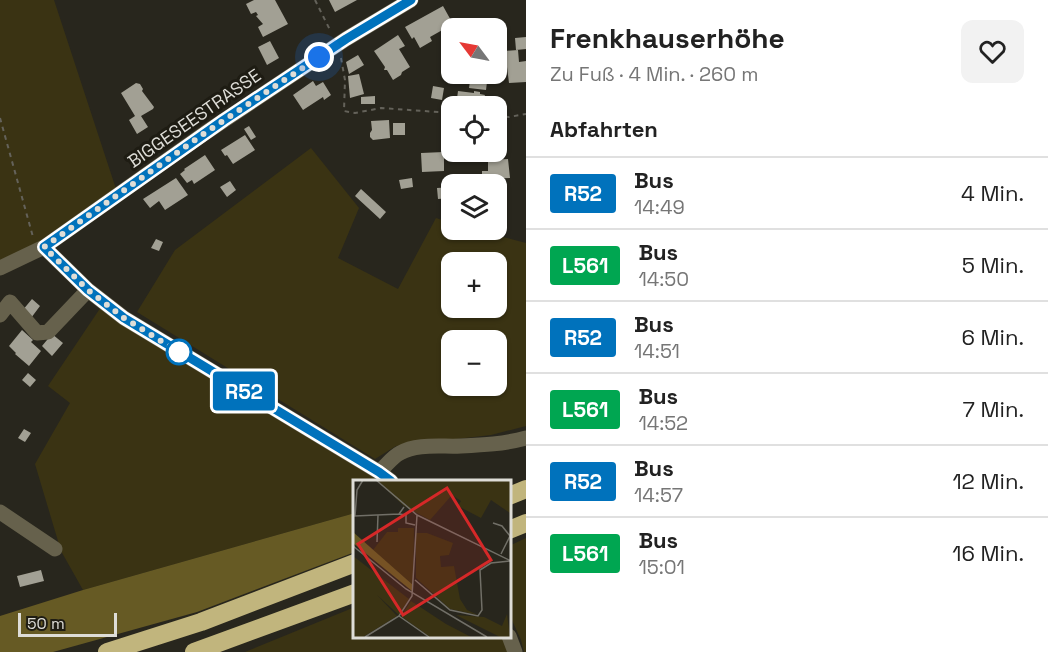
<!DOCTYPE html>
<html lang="de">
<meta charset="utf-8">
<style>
body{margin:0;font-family:"Space Grotesk",sans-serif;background:#f2f2f2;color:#222;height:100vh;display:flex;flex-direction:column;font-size:22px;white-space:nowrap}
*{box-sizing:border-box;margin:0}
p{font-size:20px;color:#767676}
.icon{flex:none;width:33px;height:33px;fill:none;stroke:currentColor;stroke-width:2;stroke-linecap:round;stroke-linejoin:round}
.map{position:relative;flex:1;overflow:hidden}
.details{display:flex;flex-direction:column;background:#fff;width:522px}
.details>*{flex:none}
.badge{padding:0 12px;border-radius:4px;font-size:21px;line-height:39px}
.needle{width:39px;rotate:302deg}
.buttons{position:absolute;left:441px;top:18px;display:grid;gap:12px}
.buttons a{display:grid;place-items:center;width:66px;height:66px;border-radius:12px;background:#fff;box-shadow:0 2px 4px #0004;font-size:30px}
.scale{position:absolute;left:18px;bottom:15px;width:99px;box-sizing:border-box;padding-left:6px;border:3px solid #deddd7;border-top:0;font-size:16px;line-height:21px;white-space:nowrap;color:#deddd7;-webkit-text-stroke:4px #1e1c13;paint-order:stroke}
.you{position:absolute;width:30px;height:30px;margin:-15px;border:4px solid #fff;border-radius:50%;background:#1a73e8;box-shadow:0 0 0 9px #1a73e833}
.map>.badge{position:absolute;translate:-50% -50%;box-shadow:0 0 0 3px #fff}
h2{padding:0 24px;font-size:22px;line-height:54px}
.round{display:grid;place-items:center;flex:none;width:63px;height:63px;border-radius:12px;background:#f2f2f2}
.headline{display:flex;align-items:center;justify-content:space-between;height:102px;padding:0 24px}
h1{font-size:28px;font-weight:700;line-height:45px}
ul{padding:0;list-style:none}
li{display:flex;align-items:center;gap:18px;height:72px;padding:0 24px;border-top:2px solid #e0e0e0}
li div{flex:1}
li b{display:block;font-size:22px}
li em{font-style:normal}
li .badge{min-width:66px;font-weight:700;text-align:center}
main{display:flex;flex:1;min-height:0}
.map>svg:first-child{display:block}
.green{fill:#3a3313;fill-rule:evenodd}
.forest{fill:#665a24}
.building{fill:#a2a094}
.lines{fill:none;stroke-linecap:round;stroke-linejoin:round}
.path{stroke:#64625a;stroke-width:2;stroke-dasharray:4.5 4.5;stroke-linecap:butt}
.minor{stroke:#66614c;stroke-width:15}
.highway{stroke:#c1b57d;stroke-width:18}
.line-casing{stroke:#fff;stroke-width:14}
.line{stroke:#0072bc;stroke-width:9}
.walk{stroke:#deddd7;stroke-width:6;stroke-dasharray:0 10.8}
.stop-dot{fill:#fff;stroke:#0072bc;stroke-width:3}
.labels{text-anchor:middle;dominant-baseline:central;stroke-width:6;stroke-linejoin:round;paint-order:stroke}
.street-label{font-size:18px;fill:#deddd7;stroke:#1e1c13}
.inset-road{fill:none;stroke:#716f67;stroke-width:1.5}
.view{fill:#d62828;fill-opacity:0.15;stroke:#d62828;stroke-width:3}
.inset-edge{fill:none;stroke:#deddd7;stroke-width:3}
</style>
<main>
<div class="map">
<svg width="526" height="652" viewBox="0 0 526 652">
<rect width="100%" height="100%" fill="#28261d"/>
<path class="green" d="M0,0H54L117,192L37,247L0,264Z
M311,148L359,208L338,258L398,289L436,218L451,223L452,230H477L526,243V426L491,435L396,446L375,459L137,312L175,250ZM452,262H496V308H452ZM452,340H496V386H452Z
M103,304L382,481H355V513L83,590L61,551L35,464L70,403L48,386Z
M526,538V652H524L521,640L510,616L509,546Z
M355,607V636H502L508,652H245Z"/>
<path class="forest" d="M355,513V552L197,612L53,652H0V616L83,590Z"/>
<path class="building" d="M254,0H275L288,24L263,37L258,27L263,24L256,16L258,15L256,12L251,14L246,4Z
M329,0H357L335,12Z
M443,6L453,24L430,37L432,41L420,48L414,37L412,39L405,27Z
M398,35L405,46L399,49L410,67L402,72L401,75L393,80L387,70H384L385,67L374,51Z
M526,37V49L516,50L515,38Z
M270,41L279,58L267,65L258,47Z
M518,50L519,62L526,61V82L509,83L505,51Z
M358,55L364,65L349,74L346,62Z
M452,69V74H461L451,84L444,77Z
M359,74L364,94L350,98L348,76Z
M471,74H488L486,90L469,88Z
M313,81L316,86L323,82L331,95L324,100L323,97L303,110L293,95Z
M136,83L140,84L143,89L142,91L154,107L153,109L141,116L148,127L137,134L129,120L135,116L121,93Z
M433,86L444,88L442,100L431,98Z
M458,91L474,93V91L480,92V94L485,95L484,98L492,99L491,106H456Z
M375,96V104H361V97Z
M389,120L390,138L373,140L370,137V133L372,130L371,121Z
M393,123H405V135H393Z
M249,126L256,137L251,140L244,129Z
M245,135L255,150L233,164L227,155L225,156L221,150Z
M444,152V171L422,172L421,153Z
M205,155L215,170L194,184L192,180L187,183L180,174L185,170L184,169Z
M508,159L510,178L482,179V171H488V160Z
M176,178L188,195L165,210L159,201L150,208L143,199Z
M412,178L413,187L401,189L399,180Z
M230,181L236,190L227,197L220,187Z
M452,187V198L438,199L437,188Z
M361,189L386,212L380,219L355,196Z
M156,239L163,242L159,251L151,248Z
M32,299L40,306L31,318L22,311Z
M22,330L33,340L31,342L41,351L29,366L15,354L16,353L9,346Z
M52,334L63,343L52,356L42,346Z
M28,373L36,380L30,387L22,380Z
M24,429L31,433L25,442L18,438Z
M41,570L44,581L20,587L17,576Z"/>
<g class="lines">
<path class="path" d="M315,0L331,32
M341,58L345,80L344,111L355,113L381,108L452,113
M496,116L509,117L526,114
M0,118L33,237"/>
<path class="minor" d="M44,247L88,290L124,318L379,472L391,481
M0,268L44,247L205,133L346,39L411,0
M0,315L10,302L37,333L48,332L88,290
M379,472C386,466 392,457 400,453C417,443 442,447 461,446C483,445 504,444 526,438
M0,512L55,549
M509,636L515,652"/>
<path class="highway" d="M509,496L526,489
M509,530L526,523
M107,652L201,622L355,563
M194,652L355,593"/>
</g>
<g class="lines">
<g class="line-casing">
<path id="line" d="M391,481L379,472L124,318L88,290L44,247L224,120L346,39L411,0"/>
</g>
<use href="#line" class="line"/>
<path class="walk" d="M179,352L124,318L88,290L44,247L205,133L319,57"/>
</g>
<circle class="stop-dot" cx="179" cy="352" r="12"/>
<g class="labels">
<g class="street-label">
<text transform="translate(194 118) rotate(-35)">BIGGESEESTRASSE</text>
</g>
</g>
<g transform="translate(353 480)">
<rect width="158" height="158" fill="#28261d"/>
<path d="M23,0H157V33L138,20L128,38L105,26L108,21L99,15L77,40L51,26ZM45,48H61L60,105L20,70L34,52H45ZM63,53H74L100,63L96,75L87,76L88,87L101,86L107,119L114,130L125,135L97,129L63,98ZM0,76L56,119L46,135L24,115L44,136L10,157H0ZM58,121L93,144L118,157H77L48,136ZM154,134L157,157H147L103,135L131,137L149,146Z" fill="#3a3313"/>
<path d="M0,52L60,105L59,111L0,63Z" fill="#665a24"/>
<path class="inset-road" d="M10,0L4,10L2,36L46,34L51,27M23,0L64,35L158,81M46,34L53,35V43L62,45M140,43L149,46L157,56L148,74M24,62L25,35M0,66L53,109L134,157M62,100L97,130L125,136L129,130L127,90L138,83L158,81M46,136L76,157M12,157L46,136L59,116L64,35"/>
<path class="view" d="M94,8L138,80L50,135L5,64Z"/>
<rect width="158" height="158" class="inset-edge"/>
</g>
</svg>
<div class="buttons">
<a><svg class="needle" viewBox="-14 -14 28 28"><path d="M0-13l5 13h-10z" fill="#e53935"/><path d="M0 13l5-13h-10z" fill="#767676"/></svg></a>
<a><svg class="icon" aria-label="locate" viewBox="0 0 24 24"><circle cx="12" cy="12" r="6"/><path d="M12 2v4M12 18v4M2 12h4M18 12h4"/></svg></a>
<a><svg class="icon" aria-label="layers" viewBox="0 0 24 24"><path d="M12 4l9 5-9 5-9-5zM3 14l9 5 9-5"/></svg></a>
<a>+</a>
<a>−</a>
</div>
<div class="scale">50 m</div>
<div class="you" style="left:319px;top:57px"></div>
<b class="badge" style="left:244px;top:391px;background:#0072bc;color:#fff">R52</b>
</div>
<section class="details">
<div class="headline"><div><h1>Frenkhauserhöhe</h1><p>Zu Fuß · 4 Min. · 260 m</p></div><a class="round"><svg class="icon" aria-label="heart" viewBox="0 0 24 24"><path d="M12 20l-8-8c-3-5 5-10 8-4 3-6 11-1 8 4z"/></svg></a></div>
<h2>Abfahrten</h2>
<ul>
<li><span class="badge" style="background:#0072bc;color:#fff">R52</span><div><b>Bus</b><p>14:49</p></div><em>4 Min.</em></li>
<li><span class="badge" style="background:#00a651;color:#fff">L561</span><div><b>Bus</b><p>14:50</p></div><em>5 Min.</em></li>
<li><span class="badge" style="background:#0072bc;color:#fff">R52</span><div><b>Bus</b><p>14:51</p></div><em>6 Min.</em></li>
<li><span class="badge" style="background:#00a651;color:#fff">L561</span><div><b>Bus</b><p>14:52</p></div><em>7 Min.</em></li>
<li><span class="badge" style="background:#0072bc;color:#fff">R52</span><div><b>Bus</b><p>14:57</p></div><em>12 Min.</em></li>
<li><span class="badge" style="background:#00a651;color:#fff">L561</span><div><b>Bus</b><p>15:01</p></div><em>16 Min.</em></li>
</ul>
</section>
</main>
